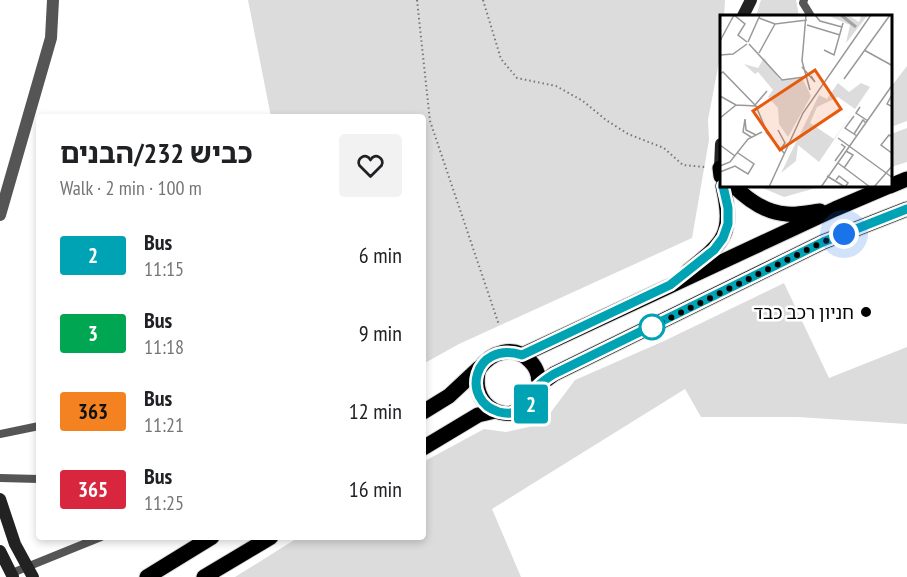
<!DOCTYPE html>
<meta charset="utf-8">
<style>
body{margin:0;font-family:"PT Sans Narrow","Noto Sans Hebrew",sans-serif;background:#f2f2f2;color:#202124;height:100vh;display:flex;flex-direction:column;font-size:22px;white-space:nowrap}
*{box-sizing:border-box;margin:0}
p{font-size:20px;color:#757577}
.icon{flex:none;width:33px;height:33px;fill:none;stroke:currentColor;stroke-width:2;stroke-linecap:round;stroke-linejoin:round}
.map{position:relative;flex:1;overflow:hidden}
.panel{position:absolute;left:36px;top:114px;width:390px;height:426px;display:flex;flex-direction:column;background:#fff;border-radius:6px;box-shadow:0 3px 9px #0003}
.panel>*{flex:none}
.badge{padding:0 12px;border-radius:4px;font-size:21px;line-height:39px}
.you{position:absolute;width:30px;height:30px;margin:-15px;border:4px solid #fff;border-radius:50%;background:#1a73e8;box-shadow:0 0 0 9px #1a73e833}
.map>.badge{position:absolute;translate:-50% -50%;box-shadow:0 0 0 3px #fff}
.round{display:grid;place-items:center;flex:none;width:63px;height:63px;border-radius:6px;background:#f2f2f2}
.headline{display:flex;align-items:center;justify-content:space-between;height:102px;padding:0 24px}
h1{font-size:28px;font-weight:700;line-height:45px}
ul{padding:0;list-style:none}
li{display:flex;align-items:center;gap:18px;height:78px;padding:0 24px}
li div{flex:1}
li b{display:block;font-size:22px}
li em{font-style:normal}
li .badge{min-width:66px;font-weight:700;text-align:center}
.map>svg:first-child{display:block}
.green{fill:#dcdcdc}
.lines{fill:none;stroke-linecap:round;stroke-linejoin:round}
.primary-casing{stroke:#dbdbdb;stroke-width:17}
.path{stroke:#777;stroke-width:2;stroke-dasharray:1.5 3;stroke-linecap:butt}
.lane{stroke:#555;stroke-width:8}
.street{stroke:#555;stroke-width:12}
.secondary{stroke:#222;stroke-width:12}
.primary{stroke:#000;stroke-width:15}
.line-casing{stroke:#fff;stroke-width:14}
.line{stroke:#00a3b4;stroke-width:9}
.walk{stroke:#000;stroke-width:6;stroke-dasharray:0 10.8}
.poi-dot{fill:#000;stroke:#fff;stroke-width:2}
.stop-dot{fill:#fff;stroke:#00a3b4;stroke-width:3}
.labels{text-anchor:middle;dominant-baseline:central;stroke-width:5;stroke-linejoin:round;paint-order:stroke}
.poi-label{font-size:18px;fill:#000;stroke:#fff;text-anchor:end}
.inset-river{fill:none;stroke:#a3a3a3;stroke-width:3}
.inset-road{fill:none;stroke:#999;stroke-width:1.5}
.view{fill:#e8590c;fill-opacity:0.15;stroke:#e8590c;stroke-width:3}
.inset-edge{fill:none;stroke:#000;stroke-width:3}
</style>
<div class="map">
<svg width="907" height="577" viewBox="0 0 907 577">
<rect width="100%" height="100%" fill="#fff"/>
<path class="green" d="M248,0H725L724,16H721V51L708,120L709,140L692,238L459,344L423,364V117H271Z
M761,0H796L799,16H756Z
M907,62V121L891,127V87L907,66Z
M907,128V162L891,167V134Z
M758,186H823L784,197Z
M784,283L829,378L907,347V424L798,417H701L685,389L492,509L521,577H235L299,537H423V462L484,429L506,432L542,424L575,380L664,341Z"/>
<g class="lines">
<g class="primary-casing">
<path id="primary" d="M720,168L721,176
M734,186C748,200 767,213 787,214C798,215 810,212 820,211
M890,186L907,179
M688,271C724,242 734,235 723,186
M522,355L835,209L889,186
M538,386L554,374L823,242L907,209
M423,412L449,396L479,368V369C491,352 514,344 530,361C537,368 540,378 538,387C528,431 466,417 479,368
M423,448L478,415L495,411
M147,577L212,537
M204,577L271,537"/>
</g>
<path class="path" d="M417,0L430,121L499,325
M483,0L501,59L517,78L556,86L583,101L606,120L628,134L664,148L683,165L705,167"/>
<path class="lane" d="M804,0L803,3L811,16
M0,434L39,426
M0,478L39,479
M12,573L101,537"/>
<path class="street" d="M0,215L51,38L53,0"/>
<path class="secondary" d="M743,16L751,0
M720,168L721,144
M0,499L15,544L33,577
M0,551L13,577"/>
<use href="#primary" class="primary"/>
</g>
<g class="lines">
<g class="line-casing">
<path id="line" d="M723,186L728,208V224L723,238L714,250L670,285L522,355C473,340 460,401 499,412C507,414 514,414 521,410C536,403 532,395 539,385C543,381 549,377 554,374L823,242L907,209"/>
</g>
<use href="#line" class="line"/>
<path class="walk" d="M652,327L823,242L844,234"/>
</g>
<circle class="poi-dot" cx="866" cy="312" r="6"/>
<circle class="stop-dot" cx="652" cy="327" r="12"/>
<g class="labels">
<g class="poi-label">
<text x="854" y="312">חניון רכב כבד</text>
</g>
</g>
<g transform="translate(720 15)">
<rect width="172" height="172" fill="#fff"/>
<path d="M107,0H128L139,7L141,1L148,0L126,28L130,10ZM44,43L60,65L82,63L91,81L68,122L59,109L58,93L48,82L53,75L38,57L35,59L24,49L38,53ZM118,68L129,77L141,68L150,72L99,147L78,130L76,146L61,158L99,80L107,84ZM118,82L135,94L114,124L90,108L97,92Z" fill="#dcdcdc" fill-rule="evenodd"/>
<path class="inset-river" d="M121,0L136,12"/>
<path class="inset-road" d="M14,0L25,9L18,20L27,27M86,0L82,46L90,75M95,0L100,6L122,12M39,3L55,9L87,5M87,10L120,20M0,26L14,0M28,27L40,0M29,29L62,65L84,62M104,35L114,40L123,8M144,35L173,51M39,38L55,9M0,40L13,39L27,29M82,52L95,67L91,61M0,59L3,57L36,91M124,64L170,0M173,78L167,89L173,92M0,81L16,90L36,91L46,115M35,90L47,76M140,92L136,98L148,106M134,101L125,113L137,121M0,103L16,90M58,115L65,128L60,135M46,117L64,138M134,119L143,105L146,108M31,122L23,117L25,104L26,115L36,120M173,122L169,120L161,130L173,139M118,123L173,163M0,130L15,141M115,146L125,132L121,129M118,148L150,172M0,151L10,147L28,124L42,117M124,153L133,140L126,136M0,157L15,151L28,159L34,149L18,138M107,161L125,172M116,165L119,161L128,168L125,172M49,172L83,98L151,0M101,172L173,69M154,172L173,150"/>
<path class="view" d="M95,55L121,94L60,135L33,96Z"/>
<rect width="172" height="172" class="inset-edge"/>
</g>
</svg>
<div class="you" style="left:844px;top:234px"></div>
<b class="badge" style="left:531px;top:404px;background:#00a3b4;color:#fff">2</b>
<section class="panel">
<div class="headline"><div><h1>כביש 232/הבנים</h1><p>Walk · 2 min · 100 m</p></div><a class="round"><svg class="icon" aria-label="heart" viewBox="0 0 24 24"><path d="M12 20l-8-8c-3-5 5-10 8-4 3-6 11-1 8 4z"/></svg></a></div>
<ul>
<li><span class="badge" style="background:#00a3b4;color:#fff">2</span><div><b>Bus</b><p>11:15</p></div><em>6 min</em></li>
<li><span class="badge" style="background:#00a651;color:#fff">3</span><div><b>Bus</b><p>11:18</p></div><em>9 min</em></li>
<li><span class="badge" style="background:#f58220;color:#111">363</span><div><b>Bus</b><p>11:21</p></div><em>12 min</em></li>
<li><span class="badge" style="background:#d7263d;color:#fff">365</span><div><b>Bus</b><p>11:25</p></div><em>16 min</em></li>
</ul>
</section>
</div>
